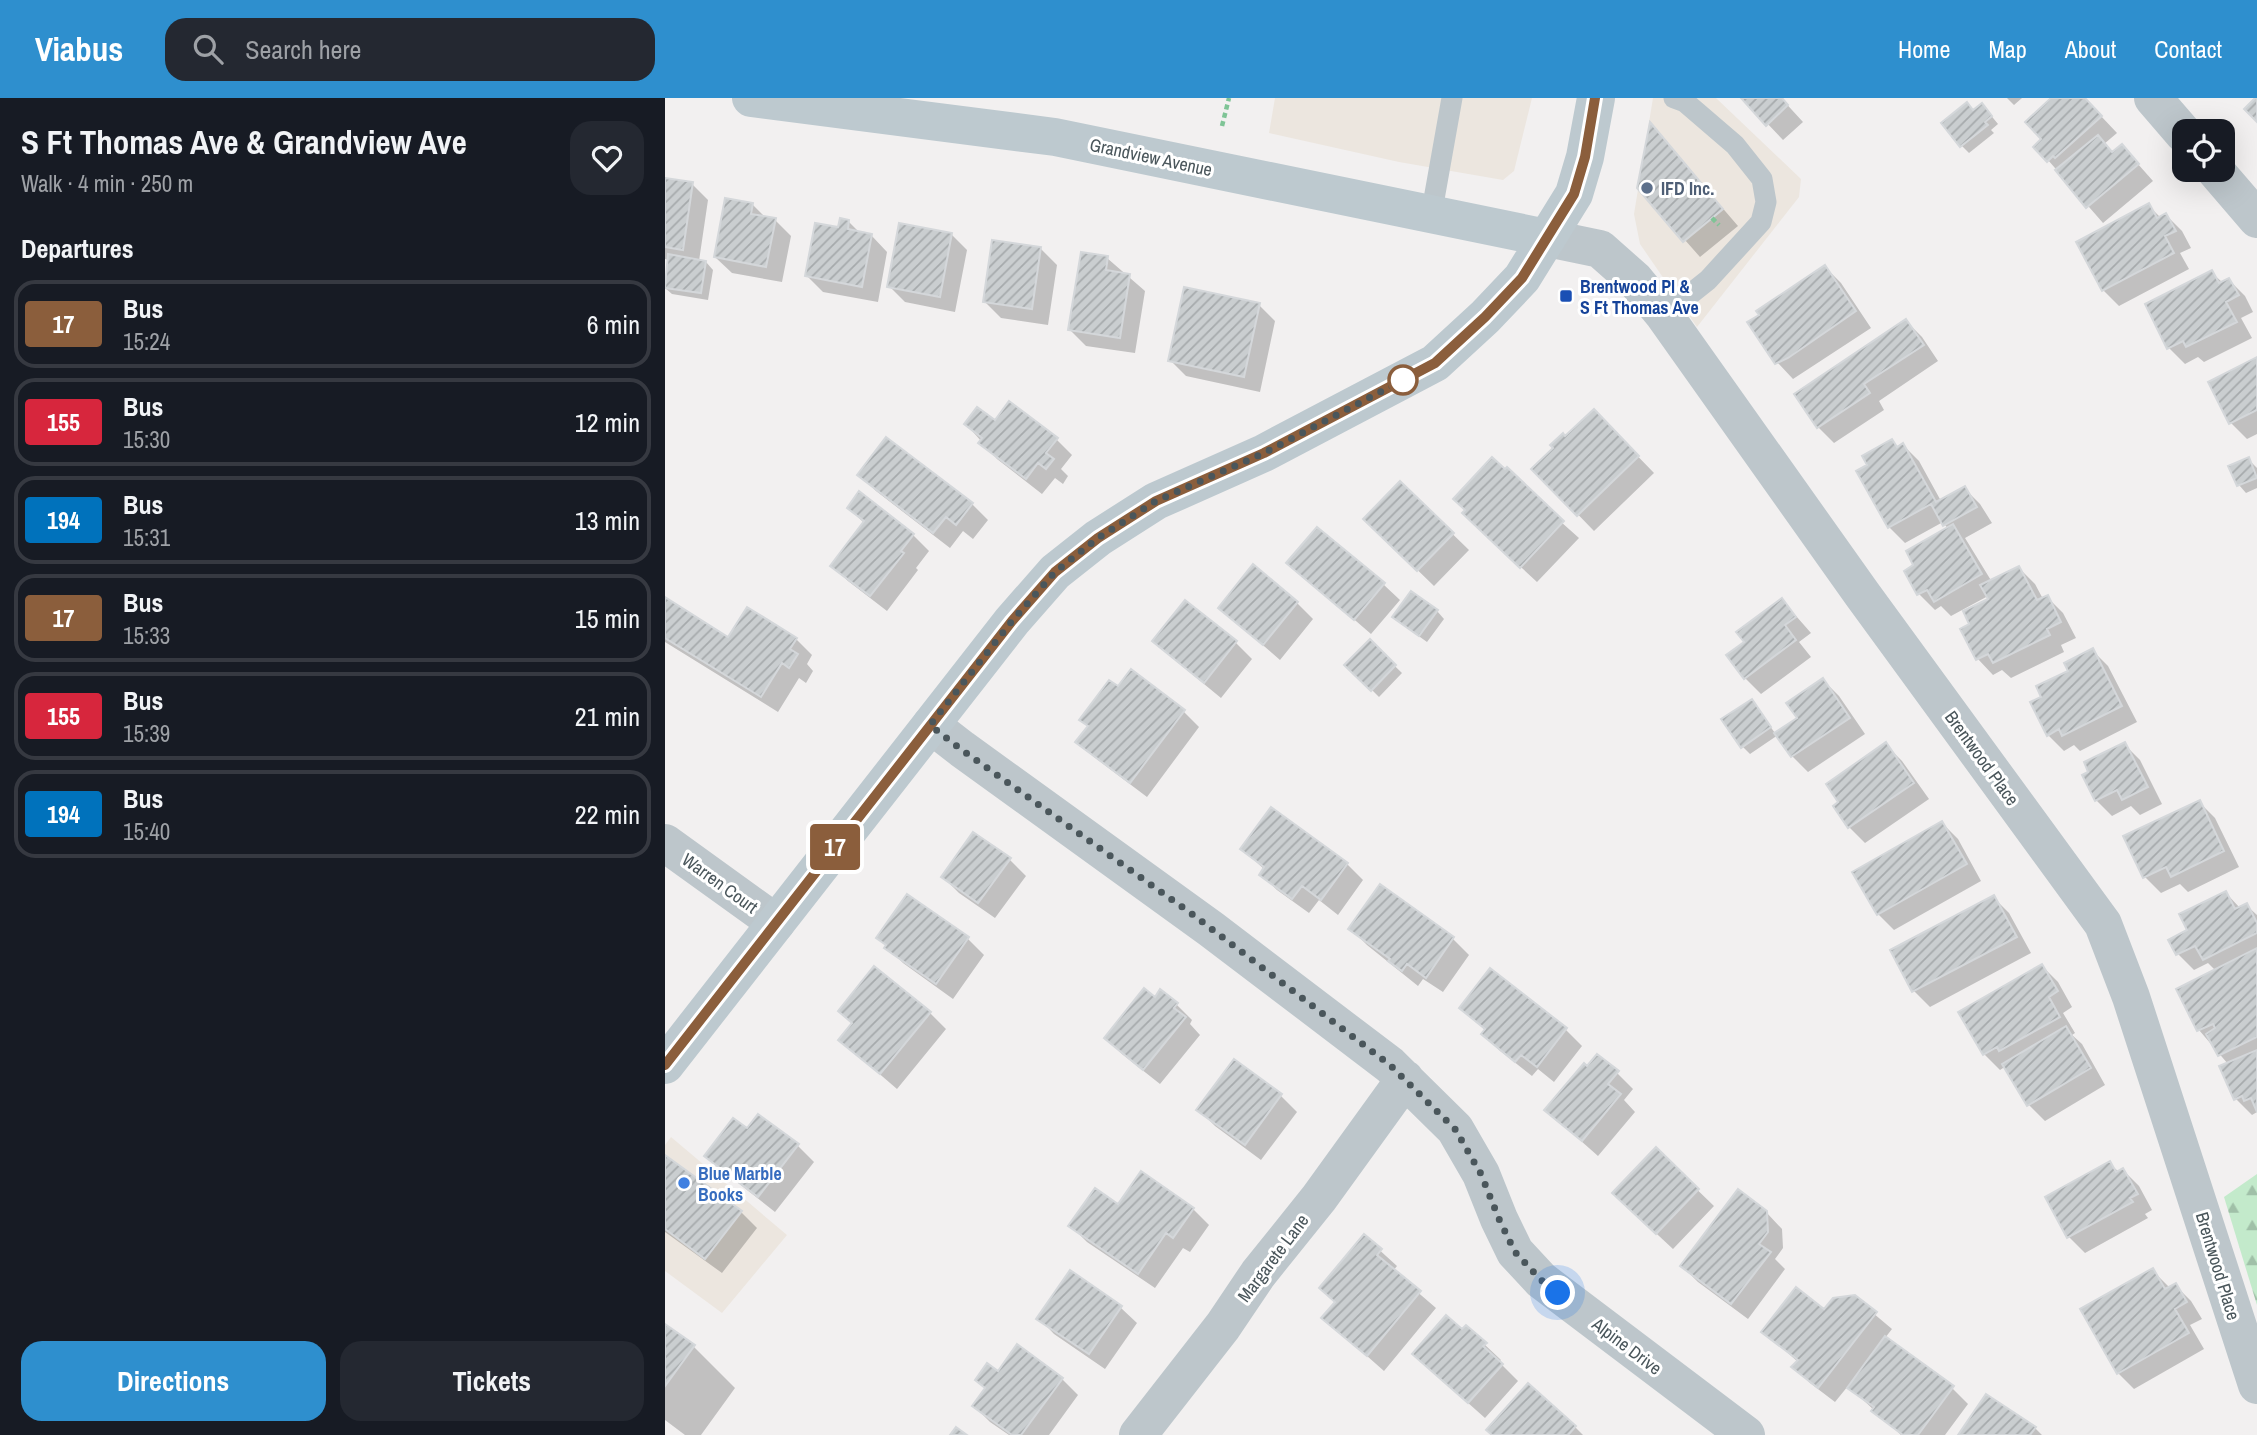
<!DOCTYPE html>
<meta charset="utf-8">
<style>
body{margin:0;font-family:"Archivo Narrow",sans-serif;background:#242831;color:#f1f3f6;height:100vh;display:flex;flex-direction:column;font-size:26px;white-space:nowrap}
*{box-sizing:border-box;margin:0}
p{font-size:23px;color:#9ea1a6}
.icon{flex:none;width:38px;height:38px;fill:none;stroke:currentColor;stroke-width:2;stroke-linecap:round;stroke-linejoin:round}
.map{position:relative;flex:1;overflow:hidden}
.side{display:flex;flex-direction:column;background:#171b24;width:665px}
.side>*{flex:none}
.badge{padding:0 14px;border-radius:5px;font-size:24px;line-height:46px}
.fabs{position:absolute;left:1507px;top:21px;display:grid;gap:14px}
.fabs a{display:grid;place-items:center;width:63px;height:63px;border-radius:14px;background:#171b24;box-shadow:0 7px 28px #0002;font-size:35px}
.you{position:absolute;width:35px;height:35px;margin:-18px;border:5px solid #fff;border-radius:50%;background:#1a73e8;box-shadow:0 0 0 10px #1a73e833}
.map>.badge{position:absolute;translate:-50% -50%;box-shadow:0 0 0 4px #fff}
h2{padding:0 21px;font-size:26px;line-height:63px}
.round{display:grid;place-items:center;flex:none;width:74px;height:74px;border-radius:21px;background:#242831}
.summary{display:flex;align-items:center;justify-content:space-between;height:119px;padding:0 21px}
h1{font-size:33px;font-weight:700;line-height:52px}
.primary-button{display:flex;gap:14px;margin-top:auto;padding:14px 21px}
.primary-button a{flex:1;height:80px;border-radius:21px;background:#2e8fce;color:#fff;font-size:28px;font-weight:700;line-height:80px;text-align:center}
.primary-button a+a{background:#242831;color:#f1f3f6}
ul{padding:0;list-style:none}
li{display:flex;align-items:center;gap:21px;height:88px;margin:0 14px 10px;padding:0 7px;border:4px solid #363941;border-radius:21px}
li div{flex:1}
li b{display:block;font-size:26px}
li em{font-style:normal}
li .badge{min-width:77px;font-weight:700;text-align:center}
header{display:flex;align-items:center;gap:42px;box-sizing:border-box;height:98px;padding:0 35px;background:#2e8fce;color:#fff}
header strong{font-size:33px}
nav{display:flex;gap:38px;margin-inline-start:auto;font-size:24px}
.search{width:490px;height:63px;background:#242831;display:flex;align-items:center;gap:18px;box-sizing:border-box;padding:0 24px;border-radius:21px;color:#9ea1a6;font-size:26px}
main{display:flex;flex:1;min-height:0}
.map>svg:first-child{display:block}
.commercial{fill:#ece6df}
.forest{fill:url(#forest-firs)}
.shadow{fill:#0003}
.building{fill:url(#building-hatch);stroke:#d4d7da;stroke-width:2}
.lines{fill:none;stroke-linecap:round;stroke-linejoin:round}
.path{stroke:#7fc496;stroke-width:4.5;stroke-dasharray:5 3.5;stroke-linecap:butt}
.lane{stroke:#bdc6cb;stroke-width:21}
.street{stroke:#bdc6cb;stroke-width:38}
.secondary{stroke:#bdc9cf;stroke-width:38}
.line-casing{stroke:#fff;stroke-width:16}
.line{stroke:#8b5e3c;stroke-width:10}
.walk{stroke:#4a565b;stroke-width:7;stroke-dasharray:0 12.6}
.service-dot{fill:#5c6f8a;stroke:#fff;stroke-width:2.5}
.transit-dot{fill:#1a4fb4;stroke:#fff;stroke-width:2.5}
.stop-dot{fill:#fff;stroke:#8b5e3c;stroke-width:3.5}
.shop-dot{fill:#3f7fe0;stroke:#fff;stroke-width:2.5}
.labels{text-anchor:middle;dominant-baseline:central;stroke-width:6;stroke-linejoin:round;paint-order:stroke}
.street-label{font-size:18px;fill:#4a565b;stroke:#fff}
.service-label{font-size:18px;font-weight:bold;fill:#4e5e75;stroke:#fff;text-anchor:start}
.transit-label{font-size:18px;font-weight:bold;fill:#164399;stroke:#fff;text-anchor:start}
.shop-label{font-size:18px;font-weight:bold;fill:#366cbe;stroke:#fff;text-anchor:start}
</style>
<header>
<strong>Viabus</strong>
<div class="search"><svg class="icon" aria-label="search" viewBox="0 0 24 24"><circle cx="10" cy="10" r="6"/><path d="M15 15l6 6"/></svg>Search here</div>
<nav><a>Home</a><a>Map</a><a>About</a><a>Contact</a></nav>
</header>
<main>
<section class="side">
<div class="summary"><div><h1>S Ft Thomas Ave &amp; Grandview Ave</h1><p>Walk · 4 min · 250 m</p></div><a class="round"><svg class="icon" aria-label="heart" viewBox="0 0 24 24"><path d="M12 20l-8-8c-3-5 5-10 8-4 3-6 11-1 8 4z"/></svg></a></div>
<h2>Departures</h2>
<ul>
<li><span class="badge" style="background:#8b5e3c;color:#fff">17</span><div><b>Bus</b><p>15:24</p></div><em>6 min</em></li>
<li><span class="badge" style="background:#d7263d;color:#fff">155</span><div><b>Bus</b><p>15:30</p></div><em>12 min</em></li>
<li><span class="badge" style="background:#0072bc;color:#fff">194</span><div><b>Bus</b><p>15:31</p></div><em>13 min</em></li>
<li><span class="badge" style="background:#8b5e3c;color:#fff">17</span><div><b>Bus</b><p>15:33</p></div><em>15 min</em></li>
<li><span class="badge" style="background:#d7263d;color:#fff">155</span><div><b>Bus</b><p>15:39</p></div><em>21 min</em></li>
<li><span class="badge" style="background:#0072bc;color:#fff">194</span><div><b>Bus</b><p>15:40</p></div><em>22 min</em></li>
</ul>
<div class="primary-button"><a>Directions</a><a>Tickets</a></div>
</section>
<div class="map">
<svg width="1592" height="1337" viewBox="0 0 1592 1337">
<defs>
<pattern id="forest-firs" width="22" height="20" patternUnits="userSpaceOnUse" patternTransform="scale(1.75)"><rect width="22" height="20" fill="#c3eacb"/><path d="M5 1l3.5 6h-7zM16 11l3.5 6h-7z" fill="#a0c0a8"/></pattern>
<pattern id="building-hatch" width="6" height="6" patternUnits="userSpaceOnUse" patternTransform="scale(1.75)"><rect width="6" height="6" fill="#caced0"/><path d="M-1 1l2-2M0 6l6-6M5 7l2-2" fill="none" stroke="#a6aaac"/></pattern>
</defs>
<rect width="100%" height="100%" fill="#f2f0f0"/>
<path class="commercial" d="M610,0H867L849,73L838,82L734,64L604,35Z
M988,0H1051L1136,81L1134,99L1032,229L975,146L969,116Z
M6,1039L122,1137L57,1215L0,1173V1047Z"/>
<path class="forest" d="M1592,1076V1207L1559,1099Z"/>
<path class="shadow" d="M1078,0H1116L1138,24L1118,42Z
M1342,0H1357L1349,7Z
M1388,0H1419L1452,35L1439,46L1448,56L1457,48L1488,83L1438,125L1383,62L1378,41Z
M1309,14L1324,15L1333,26L1326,32L1329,35L1304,55L1296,47Z
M986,27L1073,128L1035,159L974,90Z
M0,82L27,86L43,102L34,163L41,164L48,172L43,202L7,196L0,190L4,162L0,161Z
M87,106L101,120L110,122L126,138L117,184L67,175L50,159Z
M1483,107L1496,120L1501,117L1517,133L1526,150L1515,155L1524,171L1454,208L1438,192Z
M183,123L196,136L206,137L222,154L213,204L158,194L142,178Z
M286,136L302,152L290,214L240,204L224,188Z
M376,151L392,167L383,227L336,220L320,204Z
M442,160L480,193L470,255L421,248L405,232Z
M1160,169L1176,185L1206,230L1128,281L1112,264Z
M1546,174L1558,185L1564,182L1580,198L1588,214L1576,220L1587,240L1539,264L1533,259L1520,266L1504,250Z
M594,207L610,223L595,294L521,278L505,262Z
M1241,223L1257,239L1273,263L1214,303L1219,312L1169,345L1153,329Z
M1592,261V336L1582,341L1566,325L1545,285Z
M929,313L989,375L929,433L869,371Z
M330,324L391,341L407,357L396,371L403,378L398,386L390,380L377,396L332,361L301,326Z
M222,342L307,406L323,422L308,441L298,433L285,450L211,393L195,377Z
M1227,343L1234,350L1238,347L1254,363L1276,403L1299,390L1315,406L1327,425L1300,440L1327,484L1354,470L1370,486L1378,501L1382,499L1398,515L1411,540L1396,547L1399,554L1346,580L1337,572L1328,577L1312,560L1307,526L1325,502L1323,498L1286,518L1276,508L1270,512L1254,496L1251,468L1283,431L1278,424L1240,445L1224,429L1205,368Z
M1584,362L1592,370V390L1581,395L1574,387Z
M840,374L914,440L872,484L815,431Z
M735,385L804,452L769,488L700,421Z
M184,410L248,437L264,453L251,470L253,472L222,513L183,483L167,468L200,426Z
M624,465L719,487L735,502L706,536Z
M0,501L64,541L83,511L131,541L147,557L142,566L148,573L141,585L134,580L113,614L0,544Z
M1117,502L1146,535L1134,544L1146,559L1096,596L1080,580L1081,544Z
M520,504L571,545L587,561L556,600L505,558L489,542Z
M632,505L648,521L615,562L555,510Z
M772,513L779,521L762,544L737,526Z
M705,544L737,575L714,599L682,567Z
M1427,552L1443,568L1472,624L1415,653L1409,647L1399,653L1383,637L1379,600Z
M1158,582L1174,598L1200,636L1143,674L1127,658L1113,637L1085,656L1077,648L1087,604L1110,635L1134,620Z
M453,591L518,613L534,629L482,699L429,659L413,644L424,629L417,622Z
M1459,646L1475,662L1497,706L1475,717L1466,708L1447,718L1431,702Z
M1221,647L1237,663L1264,701L1200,745L1184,729L1170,708Z
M1534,704L1550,720L1574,769L1523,794L1515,786L1496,795L1480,779Z
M606,711L682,766L698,782L673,817L654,802L644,815L612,792L596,776L600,772L577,751Z
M1277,725L1293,741L1316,783L1229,832L1213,816Z
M345,762L361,778L330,820L294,795L278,779Z
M716,789L788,841L804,857L778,894L758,881L753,888L702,847L686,831Z
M1561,795L1575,810L1581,807L1592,817V1014L1587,1017L1571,1001L1563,966L1534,932L1551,873L1543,865L1529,872L1513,856L1505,843L1525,833Z
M243,798L303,841L319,857L288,901L238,865L213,840Z
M1328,799L1344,815L1366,855L1265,909L1249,893Z
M1377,868L1393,884L1407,909L1398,915L1410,935L1407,937L1417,946L1440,987L1380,1023L1364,1007L1341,968L1335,972L1319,956Z
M825,872L901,932L917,948L889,984L873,971L867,978L834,952L818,936L821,933L796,909Z
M490,901L511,906L527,922L525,926L535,937L495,986L457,956L441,940Z
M265,915L281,931L232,991L175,942L189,926Z
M569,964L616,998L632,1014L596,1062L550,1028L534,1012Z
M952,975L968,991L959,1002L970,1014L933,1058L881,1012Z
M94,1018L133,1048L149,1064L110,1114L58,1073L42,1057L82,1033Z
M991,1052L1049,1108L1008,1151L965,1111Z
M0,1059L76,1114L92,1130L57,1175L0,1134Z
M1444,1065L1454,1074L1458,1072L1474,1088L1487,1112L1480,1116L1483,1120L1420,1155L1404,1139L1382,1100Z
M453,1108L528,1111L544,1127L525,1154L518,1150L490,1190L422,1144L406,1128Z
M1101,1114L1117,1131L1118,1150L1110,1161L1120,1171L1083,1221L1033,1184L1017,1168Z
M699,1138L732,1168L728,1173L771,1210L719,1273L659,1220L671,1205Z
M1488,1173L1505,1190L1510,1187L1526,1203L1537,1221L1525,1227L1539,1251L1469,1291L1453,1275Z
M405,1175L456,1210L472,1225L440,1271L389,1236L374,1220Z
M1189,1199L1227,1231L1220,1240L1287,1290L1303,1306L1280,1337H1236L1183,1288L1170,1304L1145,1285L1129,1269L1133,1264L1099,1234L1160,1214Z
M0,1228L29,1249L70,1290L36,1337H20L0,1322Z
M801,1229L836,1262L834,1264L853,1283L820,1320L766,1272Z
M333,1275L397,1281L413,1297L384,1337H344L325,1324L309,1308Z
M863,1288L910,1329L918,1337H828Z
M1370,1330L1377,1337H1295Z"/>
<path class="building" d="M1076,0H1117L1123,7L1101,28Z
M1386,0H1420L1437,18L1390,60L1388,58L1382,64L1368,49L1376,41L1360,24Z
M1590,0H1592V24L1579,11Z
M1302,4L1308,12L1317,5L1327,18L1320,24L1323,27L1295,49L1276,25Z
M985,24L1058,111L1018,144L972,90Z
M1433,37L1447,54L1457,46L1474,66L1421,110L1390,72Z
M0,80L28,84L18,152L0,149Z
M60,100L88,105L86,116L111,120L101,169L49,159Z
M1484,105L1492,120L1501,115L1511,133L1500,138L1509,155L1437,193L1411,144Z
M175,120L184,122L183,131L207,136L197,189L140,178L150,125L173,129Z
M234,125L287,135L275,199L222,189Z
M327,142L376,149L367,211L318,204Z
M416,154L443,158L441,172L465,176L455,240L403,232Z
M3,156L41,163L36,195L0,190Z
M1160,167L1191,213L1123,260L1110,266L1082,224L1094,217L1091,213Z
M1547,172L1554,185L1564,180L1574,197L1561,204L1572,224L1521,249L1518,243L1502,251L1480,206Z
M519,189L595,205L579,279L503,263Z
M1241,221L1259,247L1199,286L1205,295L1152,330L1129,296Z
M1592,259V312L1564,326L1543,284Z
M344,303L393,340L381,355L389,361L381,371L373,365L361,381L313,345L317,340L299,326L312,309L330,322Z
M929,311L974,358L912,418L866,371L888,350L885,347L898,335L900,338Z
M221,339L308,405L291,427L281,419L268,435L192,377Z
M1227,341L1232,349L1238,345L1271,404L1300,388L1312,409L1278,428L1266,406L1223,430L1191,373L1202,367L1197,358Z
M827,359L840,371L842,369L899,423L855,470L797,415L800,412L788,401Z
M1584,359L1592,380L1572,388L1563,368Z
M735,383L789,435L752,473L698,421Z
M194,393L249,436L236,453L239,455L205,498L165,468L199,423L182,410Z
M1288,426L1317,476L1269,504L1262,492L1252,497L1239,473L1248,467L1241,453Z
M652,429L720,485L689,522L621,465Z
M588,466L633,504L598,547L553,510Z
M1354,468L1372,502L1383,497L1396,524L1382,531L1385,537L1328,565L1323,556L1311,562L1295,531L1304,526L1298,513L1323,501L1315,487Z
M746,493L773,512L754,538L727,519Z
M0,499L63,539L82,509L132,540L125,551L133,556L124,570L117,565L96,599L0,540Z
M1117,500L1131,519L1120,527L1131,542L1079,581L1061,557L1079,544L1071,534Z
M520,502L572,543L539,585L487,543Z
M705,541L731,567L706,593L679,567Z
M1428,550L1457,608L1397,638L1394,631L1382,638L1365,604L1376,599L1371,588L1403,573L1399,565Z
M466,571L520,612L465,685L410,644L423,628L414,622L444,582L453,588Z
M1158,580L1185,620L1126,659L1109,635L1132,620L1121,605Z
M1087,601L1106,629L1076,650L1056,621Z
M1221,644L1249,685L1183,730L1168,708L1173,704L1161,686Z
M1460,644L1483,689L1457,702L1452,692L1430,703L1417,677L1423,674L1419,664Z
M1535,702L1559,753L1506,779L1501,769L1478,780L1458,738Z
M606,709L683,765L656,802L637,788L627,801L594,777L599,769L575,751Z
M1277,723L1302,766L1212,817L1187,774Z
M308,734L346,760L313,805L276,779Z
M715,786L789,839L761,880L742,866L737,873L723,863L725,861L683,831Z
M1561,793L1570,811L1582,805L1592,825V835L1538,862L1530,848L1511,857L1503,842L1522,832L1514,816Z
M242,796L304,839L271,886L219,850L221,847L211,840Z
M1329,797L1352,839L1247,894L1225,852Z
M1592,850V939L1553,958L1541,936L1550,930L1548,926L1532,933L1511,891Z
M1377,866L1393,893L1384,899L1395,919L1334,953L1332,949L1318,957L1293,914Z
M209,868L266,914L215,976L173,942L187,925L173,913Z
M825,870L902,930L872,969L856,957L850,964L816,936L820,931L794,910Z
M479,890L490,899L495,891L513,905L509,910L521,919L478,972L439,940Z
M1401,928L1426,970L1362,1008L1337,966Z
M1592,952V1014L1586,1000L1579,1003L1577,998L1569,1002L1554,968Z
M932,956L954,973L943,986L956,996L917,1043L879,1012L919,965L922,968Z
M569,961L617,996L580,1047L531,1012Z
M93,1016L134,1046L93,1099L39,1058L68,1020L82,1030Z
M991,1049L1034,1091L991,1136L947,1095Z
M0,1057L77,1113L40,1161L0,1131Z
M1445,1063L1451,1074L1458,1070L1473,1096L1465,1100L1468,1104L1402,1140L1380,1099Z
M476,1073L529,1110L508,1140L501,1135L473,1176L403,1128L430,1090L453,1106Z
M1073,1091L1102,1113L1103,1134L1094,1146L1106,1154L1066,1206L1015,1168Z
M699,1136L717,1151L712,1157L756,1193L702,1258L656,1220L670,1204L654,1190Z
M1488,1170L1500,1191L1511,1185L1522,1204L1510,1211L1524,1235L1452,1276L1415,1211Z
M405,1172L457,1208L424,1256L371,1221Z
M1131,1189L1159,1211L1168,1200L1190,1197L1212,1214L1153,1290L1126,1269L1133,1262L1096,1234Z
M781,1217L797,1231L801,1227L822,1245L818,1248L838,1266L803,1305L747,1256Z
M0,1226L30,1247L0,1288Z
M1220,1238L1289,1288L1253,1337H1238L1206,1313L1209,1309L1182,1290Z
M352,1246L398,1280L356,1337H347L307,1308L320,1290L310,1282L322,1265L333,1273Z
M863,1285L911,1328L903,1337H827L821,1332Z
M1321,1296L1371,1329L1365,1337H1293Z
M291,1329L302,1337H285Z"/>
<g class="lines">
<path class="path" d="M557,28L564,0
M1047,120L1054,127"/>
<path class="lane" d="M766,118L787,0
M999,217L1043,182L1096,124L1101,104L1097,81L1070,47L1020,4L1009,0"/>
<path class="street" d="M1488,0L1519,36
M1550,72L1592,121
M882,140L935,151L970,182L999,217L1197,496L1438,826L1466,899L1592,1287
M266,627L297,651L546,831L725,967L790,1031L816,1076L834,1121L850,1154L876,1182L1081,1337
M0,745L111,825
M473,1337L558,1228L593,1176L654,1100L740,981"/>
<path class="secondary" d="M86,0L390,39L882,140
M0,967L347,523L390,474L433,440L491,403L599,355L770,265L820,219L857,180L909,96L920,59L931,0"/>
</g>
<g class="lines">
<g class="line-casing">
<path id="line" d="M0,967L347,523L390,474L433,440L491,403L599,355L770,265L820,219L857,180L909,96L920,59L930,0"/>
</g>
<use href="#line" class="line"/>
<path class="walk" d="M738,282L599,355L491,403L433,440L390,474L347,523L265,627L297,652L527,816L725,967L790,1031L816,1076L834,1121L850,1154L876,1182L893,1195"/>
</g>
<circle class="service-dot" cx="982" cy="90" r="7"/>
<rect class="transit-dot" x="894" y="191" width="14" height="14" rx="3.5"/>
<circle class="stop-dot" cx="738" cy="282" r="14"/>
<circle class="shop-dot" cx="19" cy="1085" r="7"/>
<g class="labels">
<g class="street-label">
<text transform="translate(486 59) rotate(12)">Grandview Avenue</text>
<text transform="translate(1317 660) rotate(54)">Brentwood Place</text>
<text transform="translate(55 785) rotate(36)">Warren Court</text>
<text transform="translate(608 1160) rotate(-53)">Margarete Lane</text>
<text transform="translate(1553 1168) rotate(73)">Brentwood Place</text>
<text transform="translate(962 1248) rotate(37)">Alpine Drive</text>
</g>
<g class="service-label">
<text x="996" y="90">IFD Inc.</text>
</g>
<g class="transit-label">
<text x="915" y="188">Brentwood Pl &amp;<tspan x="915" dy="21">S Ft Thomas Ave</tspan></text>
</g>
<g class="shop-label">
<text x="33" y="1075">Blue Marble<tspan x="33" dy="21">Books</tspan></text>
</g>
</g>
</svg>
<div class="fabs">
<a><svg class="icon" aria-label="locate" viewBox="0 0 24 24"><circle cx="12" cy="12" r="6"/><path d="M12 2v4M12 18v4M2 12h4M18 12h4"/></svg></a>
</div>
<div class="you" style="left:893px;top:1195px"></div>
<b class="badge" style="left:170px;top:749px;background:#8b5e3c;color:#fff">17</b>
</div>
</main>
